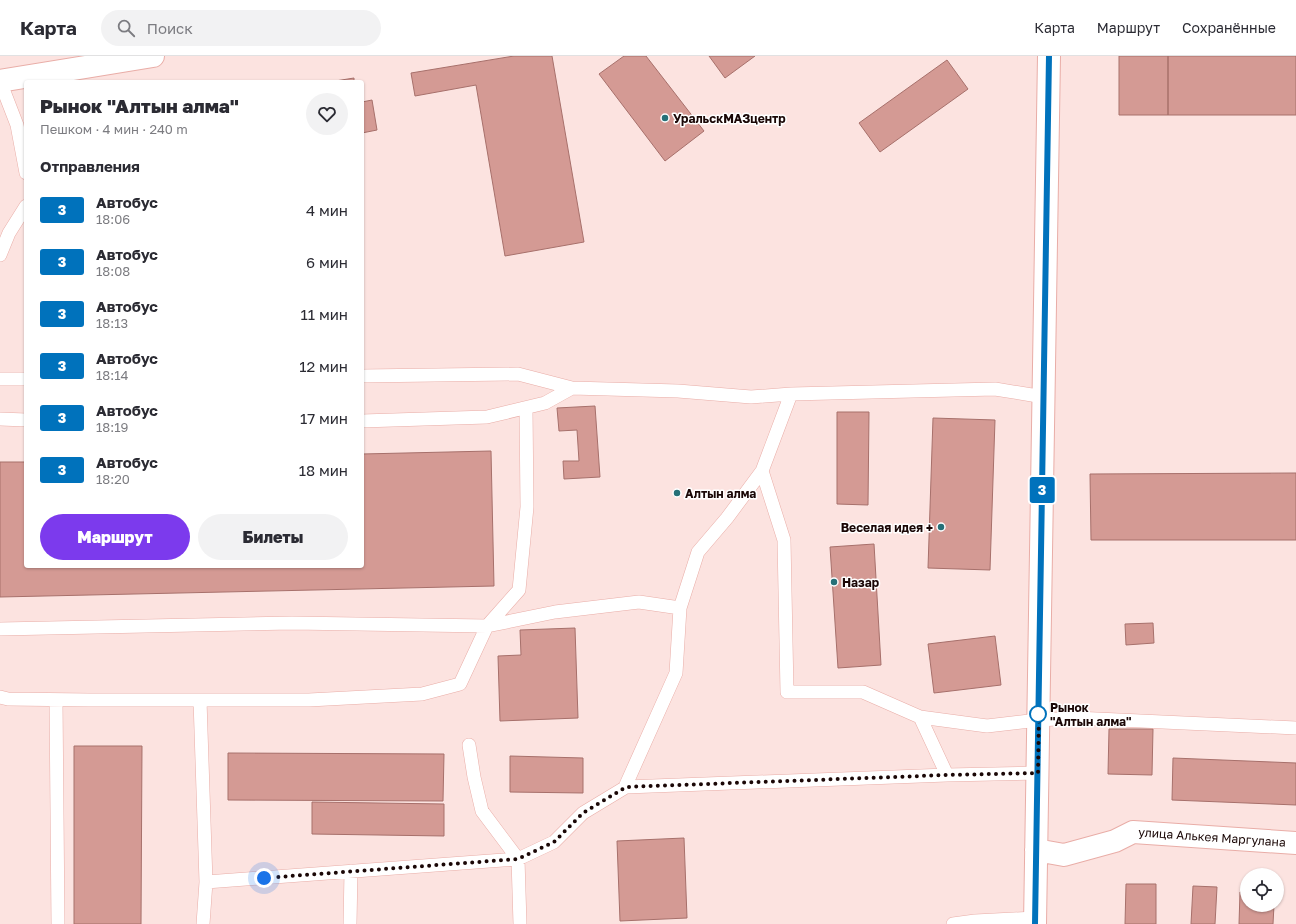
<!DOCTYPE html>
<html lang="ru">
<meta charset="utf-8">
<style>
body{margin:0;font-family:"Golos Text",sans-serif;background:#f2f2f3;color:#2b2b33;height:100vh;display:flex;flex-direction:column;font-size:15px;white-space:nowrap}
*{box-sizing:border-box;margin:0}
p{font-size:13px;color:#7c7c81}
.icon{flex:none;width:22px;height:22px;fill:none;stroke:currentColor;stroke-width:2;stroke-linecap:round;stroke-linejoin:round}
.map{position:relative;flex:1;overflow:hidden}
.panel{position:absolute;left:24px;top:24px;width:340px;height:488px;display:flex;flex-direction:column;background:#fff;border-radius:4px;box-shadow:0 1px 3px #0004}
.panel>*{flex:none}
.badge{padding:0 8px;border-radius:3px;font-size:14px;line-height:26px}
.controls{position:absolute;left:1240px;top:812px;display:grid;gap:8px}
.controls a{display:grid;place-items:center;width:44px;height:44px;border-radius:50%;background:#fff;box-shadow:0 1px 3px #0004;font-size:20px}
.you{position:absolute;width:20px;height:20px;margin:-10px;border:3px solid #fff;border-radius:50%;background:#1a73e8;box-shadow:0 0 0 6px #1a73e833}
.map>.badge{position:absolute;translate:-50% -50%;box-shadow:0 0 0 2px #fff}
h2{padding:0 16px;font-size:15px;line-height:36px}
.round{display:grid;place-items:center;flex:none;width:42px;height:42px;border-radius:21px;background:#f2f2f3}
.head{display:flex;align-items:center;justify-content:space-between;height:68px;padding:0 16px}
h1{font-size:19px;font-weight:800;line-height:30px}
.action{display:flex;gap:8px;margin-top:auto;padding:8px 16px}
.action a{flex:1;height:46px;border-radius:24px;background:#7c3aed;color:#fff;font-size:16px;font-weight:800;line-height:46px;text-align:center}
.action a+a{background:#f2f2f3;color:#2b2b33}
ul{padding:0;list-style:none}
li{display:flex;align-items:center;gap:12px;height:52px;padding:0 16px}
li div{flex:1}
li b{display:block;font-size:15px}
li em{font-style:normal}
li .badge{min-width:44px;font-weight:700;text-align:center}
header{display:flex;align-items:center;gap:24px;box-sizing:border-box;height:56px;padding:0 20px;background:#fff;border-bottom:1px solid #e1e1e2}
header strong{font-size:19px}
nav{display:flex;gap:22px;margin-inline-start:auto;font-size:14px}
.search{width:280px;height:36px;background:#f2f2f3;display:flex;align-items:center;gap:10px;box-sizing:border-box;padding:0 14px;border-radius:22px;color:#7c7c81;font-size:15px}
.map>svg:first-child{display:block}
.building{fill:#d49a94;stroke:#a7706b}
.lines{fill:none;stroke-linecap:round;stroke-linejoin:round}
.service-casing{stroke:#e9ada7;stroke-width:14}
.minor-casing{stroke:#e9ada7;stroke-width:24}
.service{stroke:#fff;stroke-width:13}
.minor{stroke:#fff;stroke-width:22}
.line-casing{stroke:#fff;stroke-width:9}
.line{stroke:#0072bc;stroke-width:6}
.walk{stroke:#1a0706;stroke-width:4;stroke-dasharray:0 7.2}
.poi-dot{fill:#267078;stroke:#fff;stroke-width:1.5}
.stop-dot{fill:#fff;stroke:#0072bc;stroke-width:2}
.labels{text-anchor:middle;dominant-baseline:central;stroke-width:3;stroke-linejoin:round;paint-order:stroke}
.poi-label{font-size:12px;font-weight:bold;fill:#1a0706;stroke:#fff;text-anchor:start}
.stop-label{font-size:12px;font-weight:bold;fill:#1a0706;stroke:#fff;text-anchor:start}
.street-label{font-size:12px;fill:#1a0706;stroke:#fff}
</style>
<header>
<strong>Карта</strong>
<div class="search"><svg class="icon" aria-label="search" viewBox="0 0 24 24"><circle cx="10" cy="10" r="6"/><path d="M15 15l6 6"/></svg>Поиск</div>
<nav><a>Карта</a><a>Маршрут</a><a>Сохранённые</a></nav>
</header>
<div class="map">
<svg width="1296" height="868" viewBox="0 0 1296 868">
<rect width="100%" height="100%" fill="#fce3e0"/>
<path class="building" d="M514,0H552L584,186L505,200L476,29L415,40L411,17Z
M624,0H646L704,75L665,105L599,18Z
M709,0H755L725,22Z
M1119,0H1168V59H1119Z
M1168,0H1296V59H1168Z
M947,4L968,33L880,96L859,67Z
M354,22V26H329Z
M372,44L377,74L362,77V46Z
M595,350L600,421L564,423L563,405H579L577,374L559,375L557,352Z
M837,356H869L868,449L837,448Z
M933,362L995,364L990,514L928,512Z
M491,395L494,530L0,541V406H26V510H362V398Z
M1296,417V484H1091L1090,418Z
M874,488L881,609L838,612L830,491Z
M1153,567L1154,587L1126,589L1125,568Z
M575,572L578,662L500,665L498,600L521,599L520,574Z
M995,580L1001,629L934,637L928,588Z
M1109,673H1153L1152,719L1108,718Z
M74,690H142L141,868H74Z
M228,697L444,698L443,745L228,744Z
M510,700L583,702V737L510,736Z
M1173,702L1296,707V749L1172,744Z
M312,746L444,748V780L312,778Z
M684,782L687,862L620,865L617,785Z
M1126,828H1156V868H1125Z
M1193,830L1217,831L1215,868H1191Z
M1240,836H1247V849H1274L1273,868H1239Z"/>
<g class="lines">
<g class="service-casing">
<path id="service" d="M0,25L17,69L26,117
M0,199L9,177L26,150
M362,320L518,318L572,332L678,335L751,341L791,338L762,415L784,484L787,636H863L920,661L987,670L1038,664L1075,662L1296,672
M0,323H26
M791,338L995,333L1044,341
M0,363L26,364
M362,365L487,361L545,347L572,332
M0,573L292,567L487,570L555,556L639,546L680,552
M0,641L8,643L89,644H309L422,638L460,628L487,570L519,534L527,451L526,352
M56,644L58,868
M200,644L206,826L203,868
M920,661L947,719
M469,689L474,721L482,755L518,803L520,868
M625,731L676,617L680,552L698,496L727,462L762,415
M206,826L518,803L554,786L583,757L626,731L947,719L1038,717
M350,868L351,815
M953,868L975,865L1035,862"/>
</g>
<g class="minor-casing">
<path id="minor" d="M0,25L153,0
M1036,794L1064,799L1115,785L1133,776L1296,787
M1035,868L1049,0"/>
</g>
<use href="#service" class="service"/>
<use href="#minor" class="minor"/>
</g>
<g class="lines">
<g class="line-casing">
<path id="line" d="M1035,868L1049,0"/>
</g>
<use href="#line" class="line"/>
<path class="walk" d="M264,822L518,803L554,786L583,757L626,731L947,719L1038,717L1039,654L1038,658"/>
</g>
<g class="poi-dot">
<circle cx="665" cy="62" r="4"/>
<circle cx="677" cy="437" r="4"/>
<circle cx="941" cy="471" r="4"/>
<circle cx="834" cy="526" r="4"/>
</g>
<circle class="stop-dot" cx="1038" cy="658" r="8"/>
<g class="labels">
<g class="poi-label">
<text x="673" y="62">УральскМАЗцентр</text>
<text x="685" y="437">Алтын алма</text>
<text x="933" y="471" text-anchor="end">Веселая идея +</text>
<text x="842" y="526">Назар</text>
</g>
<g class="stop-label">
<text x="1050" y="651">Рынок<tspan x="1050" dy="14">"Алтын алма"</tspan></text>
</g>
<g class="street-label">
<text transform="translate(1212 781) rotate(4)">улица Алькея Маргулана</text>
</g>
</g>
</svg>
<div class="controls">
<a><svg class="icon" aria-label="locate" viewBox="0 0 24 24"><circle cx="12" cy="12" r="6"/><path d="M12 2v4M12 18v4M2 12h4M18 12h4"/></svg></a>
</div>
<div class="you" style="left:264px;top:822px"></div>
<b class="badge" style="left:1042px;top:434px;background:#0072bc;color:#fff">3</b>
<section class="panel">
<div class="head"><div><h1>Рынок &quot;Алтын алма&quot;</h1><p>Пешком · 4 мин · 240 m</p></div><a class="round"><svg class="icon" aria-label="heart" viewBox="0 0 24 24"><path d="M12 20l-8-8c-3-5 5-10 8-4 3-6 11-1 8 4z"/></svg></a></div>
<h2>Отправления</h2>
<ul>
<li><span class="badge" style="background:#0072bc;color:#fff">3</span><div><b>Автобус</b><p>18:06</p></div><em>4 мин</em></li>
<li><span class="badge" style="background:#0072bc;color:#fff">3</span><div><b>Автобус</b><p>18:08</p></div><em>6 мин</em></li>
<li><span class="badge" style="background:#0072bc;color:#fff">3</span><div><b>Автобус</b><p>18:13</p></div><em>11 мин</em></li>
<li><span class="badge" style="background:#0072bc;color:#fff">3</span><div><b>Автобус</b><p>18:14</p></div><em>12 мин</em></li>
<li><span class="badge" style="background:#0072bc;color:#fff">3</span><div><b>Автобус</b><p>18:19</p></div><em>17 мин</em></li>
<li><span class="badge" style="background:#0072bc;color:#fff">3</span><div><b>Автобус</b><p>18:20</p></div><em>18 мин</em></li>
</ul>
<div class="action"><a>Маршрут</a><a>Билеты</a></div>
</section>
</div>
